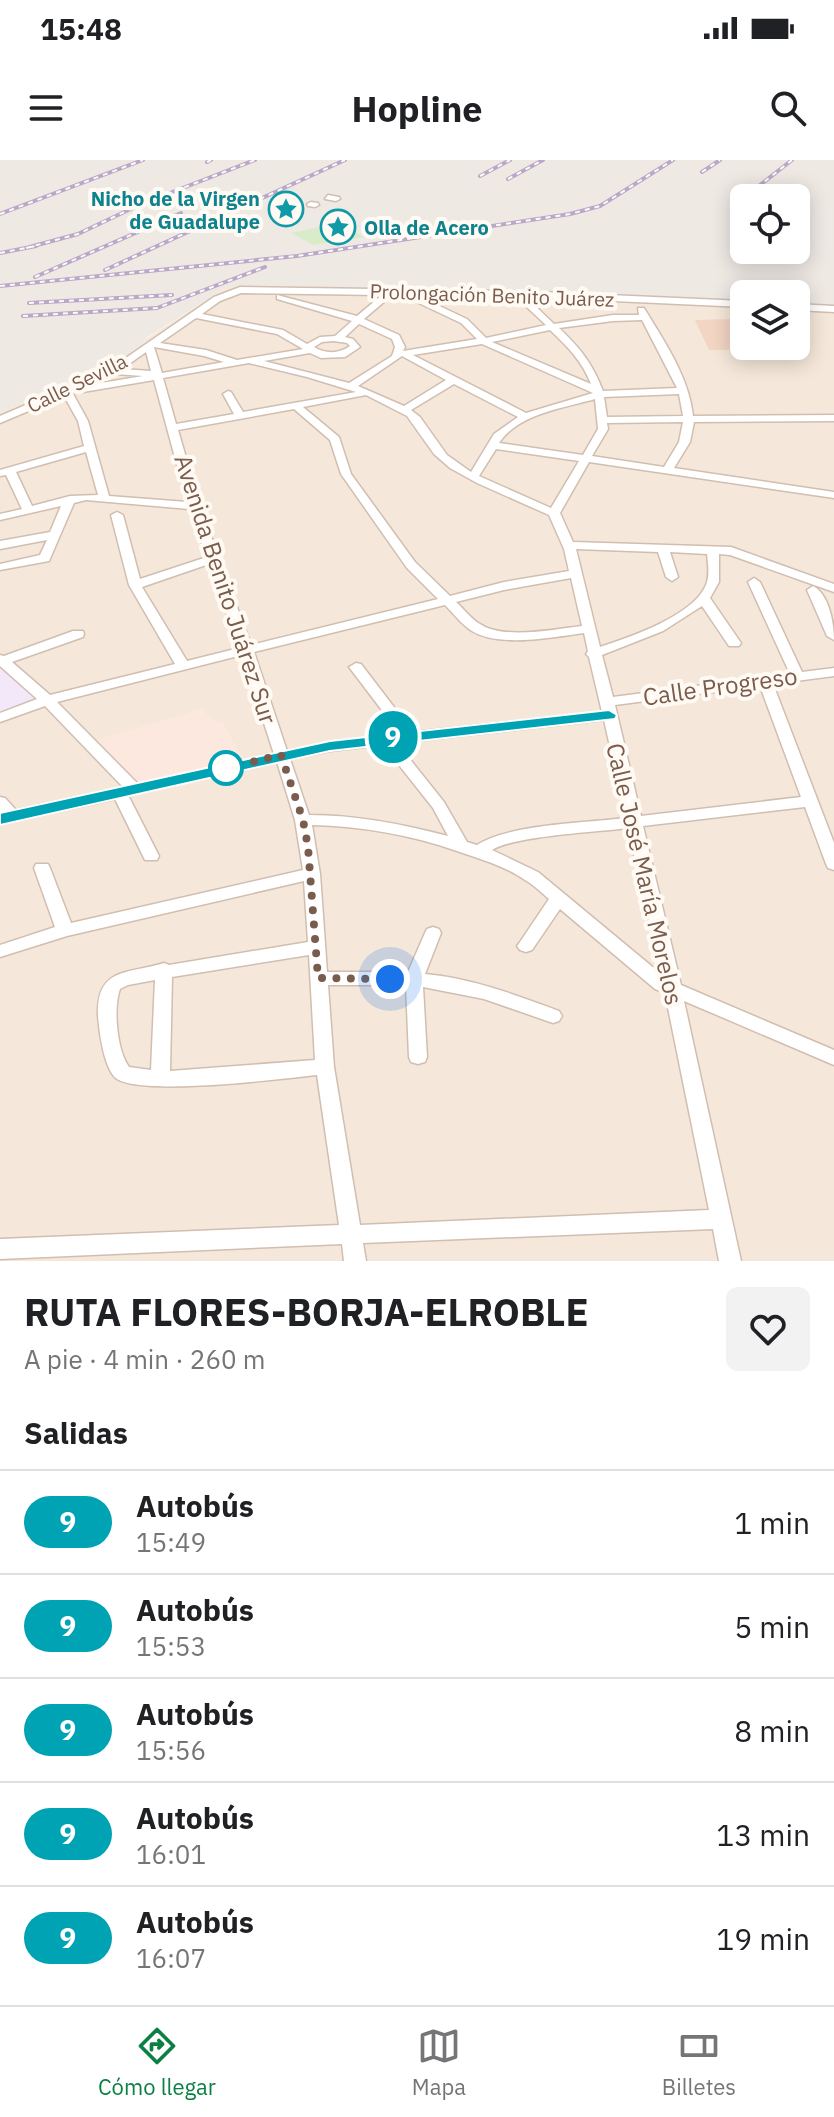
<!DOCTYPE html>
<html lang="es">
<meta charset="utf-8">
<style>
body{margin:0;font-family:"IBM Plex Sans",sans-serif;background:#f2f2f2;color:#202124;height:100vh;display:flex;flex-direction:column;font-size:30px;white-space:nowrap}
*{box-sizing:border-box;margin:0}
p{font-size:26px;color:#757577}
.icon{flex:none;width:44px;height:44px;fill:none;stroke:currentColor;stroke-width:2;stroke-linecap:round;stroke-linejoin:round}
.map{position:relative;height:1101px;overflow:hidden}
.drawer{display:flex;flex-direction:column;background:#fff;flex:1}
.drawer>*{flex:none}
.badge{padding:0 16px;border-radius:26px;font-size:28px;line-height:52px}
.controls{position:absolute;left:730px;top:24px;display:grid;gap:16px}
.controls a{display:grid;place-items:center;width:80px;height:80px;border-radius:12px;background:#fff;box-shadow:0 4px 20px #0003;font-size:40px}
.you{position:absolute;width:40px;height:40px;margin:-20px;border:6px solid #fff;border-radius:50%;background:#1a73e8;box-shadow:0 0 0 12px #1a73e833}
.map>.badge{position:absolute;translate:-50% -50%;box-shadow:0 0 0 4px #fff}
h2{padding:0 24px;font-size:30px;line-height:72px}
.round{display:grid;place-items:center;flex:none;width:84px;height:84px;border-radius:12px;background:#f2f2f2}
.head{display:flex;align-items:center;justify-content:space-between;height:136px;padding:0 24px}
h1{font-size:38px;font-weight:700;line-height:60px}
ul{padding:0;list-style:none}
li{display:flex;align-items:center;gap:24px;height:104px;padding:0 24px;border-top:2px solid #e0e0e0}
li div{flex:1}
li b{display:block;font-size:30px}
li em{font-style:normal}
li .badge{min-width:88px;font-weight:700;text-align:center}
.status{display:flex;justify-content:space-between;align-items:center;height:56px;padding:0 40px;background:#fff;direction:ltr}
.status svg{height:22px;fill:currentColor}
header{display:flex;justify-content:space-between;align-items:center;height:104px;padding:0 24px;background:#fff;font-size:36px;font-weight:700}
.tabs{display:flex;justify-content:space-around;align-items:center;height:112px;border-top:2px solid #e0e0e0;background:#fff;font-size:22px;color:#757577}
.tabs a{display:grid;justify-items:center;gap:4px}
.tabs .current{color:#0b8043}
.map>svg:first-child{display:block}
.residential{fill:#f5e8da}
.commercial{fill:#fde8e0}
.industrial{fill:#efe9e4;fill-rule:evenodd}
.education{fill:#f3e8fa}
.green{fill:#d8ecc9}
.building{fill:#f3d5c3}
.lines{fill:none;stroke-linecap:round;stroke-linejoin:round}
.minor-casing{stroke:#d1beb0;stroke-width:3}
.minor{fill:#fff;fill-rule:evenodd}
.rail-casing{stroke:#b9a8c9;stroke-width:4}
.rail{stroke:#fffaf3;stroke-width:2;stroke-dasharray:5;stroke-linecap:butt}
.line{fill:#00a3b4;stroke:#fff;stroke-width:2}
.walk{stroke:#7a5c4d;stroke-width:8;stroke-dasharray:0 14.4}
.stop-dot{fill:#fff;stroke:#00a3b4;stroke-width:4}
.labels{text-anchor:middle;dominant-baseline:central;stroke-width:8;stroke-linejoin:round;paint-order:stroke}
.far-culture-label{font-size:20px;font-weight:bold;fill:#0d838f;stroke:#fffaf3;text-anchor:end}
.far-street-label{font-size:20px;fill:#7a5c4d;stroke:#fffaf3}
.street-label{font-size:24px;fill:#7a5c4d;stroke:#fffaf3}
</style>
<div class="status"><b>15:48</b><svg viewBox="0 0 49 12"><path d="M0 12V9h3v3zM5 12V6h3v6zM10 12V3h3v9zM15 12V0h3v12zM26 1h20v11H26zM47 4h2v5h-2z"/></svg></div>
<header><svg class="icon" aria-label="menu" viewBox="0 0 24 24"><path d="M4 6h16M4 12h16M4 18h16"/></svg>Hopline<svg class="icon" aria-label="search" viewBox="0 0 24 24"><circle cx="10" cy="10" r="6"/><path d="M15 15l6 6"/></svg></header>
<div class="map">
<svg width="834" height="1101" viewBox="0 0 834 1101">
<rect width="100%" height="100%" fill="#fdf6ec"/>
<path class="residential" d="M227,127L479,131L744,142V186H796V145L834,147V1101H0V254L94,209H108L143,186L146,179Z"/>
<path class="commercial" d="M202,549L213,561L223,563L243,600L136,627L97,580Z"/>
<path class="industrial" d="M0,0H834V147L796,145V134H744V142L479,131L227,127L146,178L143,186L108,209H94L0,254ZM744,38H796V90H744Z"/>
<path class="education" d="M0,507L37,541L0,557Z"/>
<path class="green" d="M335,64L365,77L313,85L291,73Z"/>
<path class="building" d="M733,159L744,186L749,190H709L695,160Z"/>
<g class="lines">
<g class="minor-casing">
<path id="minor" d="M328,35L339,37L340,39L336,41L325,39Z
M311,42L318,43L319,45L315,47L308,46L307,44Z
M240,127L518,131L744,141V147L526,137L554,164L613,155H639L638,148H644C664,181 689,217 693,256L834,255V261L694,262L690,282L674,308L834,332V338L589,302L560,353L573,382L731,387L834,424V432L730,395L719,394V422L710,438L741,483L739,486H729L702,446L663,471L602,495L613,537L758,518L764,515L769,517L790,514L748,422L754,418L760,422L802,512L834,508V516L773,524L834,683V710L828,708L826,704L805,647L643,666L681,825L834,890V905L684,841L741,1101H719L713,1069L363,1083L366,1101H344L342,1084L0,1099V1079L339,1065L317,915C279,919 145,936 117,919C104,910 99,870 98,856C96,806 130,814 164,803L169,805L308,782L304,721L67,776L0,797V785L55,767L34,708L36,704H48L50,708L71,763L303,710L295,660L277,602L128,635L159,696L157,700H145L143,696L115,639L0,664V637L5,638L16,650L123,627L45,546L0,562V553L37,539L0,506V495L4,496L73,471H83L84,474L83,477L12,502L50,535L175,504L129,425L111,355L117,352L123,355L140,419L207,397L189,349L86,340L74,343L49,401L0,410V404L40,395L47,380L0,389V381L50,372L61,346L0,360V354L22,349L6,315L0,316V310L84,286L78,261L64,236L0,263V256L110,209L214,137ZM241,133L382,135L357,156L277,135V139L352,161L335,176L320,177L307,184L283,170L202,154L220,141ZM392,135H407L408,138L461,163L477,179L403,191L405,187L399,175L364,159ZM416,135L516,137L546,165L486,178L467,159ZM196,158L277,174L303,189L237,200L206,190L160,183ZM642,160L677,228L603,231C592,203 581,189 559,168L613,161ZM359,164L392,179L395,187L392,196L349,223L264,201L310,193L321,198L345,197L360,187L353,179L345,177ZM550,170C568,187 582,201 591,224L492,182ZM334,181L347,183L350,186C339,194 325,194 314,187L322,182ZM482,184L593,233L526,253L413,195ZM154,187L204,196L224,202L162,213ZM146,192L151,211L122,209ZM402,196L446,220L404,246L358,226ZM249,203L307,217L356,232L243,252L231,232L228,231L223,234L234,254L176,264L163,218ZM114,214L143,216L89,225ZM154,220L187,342L109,336L88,261L72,232L78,230L83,232ZM454,224L518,257L494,274L471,312L447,295L420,257L411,250ZM679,234L683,256L607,257L604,237ZM366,235L407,256L434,294L450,308L477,323L549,355L564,389L569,411L504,422L450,436L415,402L351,314L339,277L303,247ZM595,239L598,269L583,295L499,283C518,254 564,248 595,239ZM294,249L330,280L341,314L407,408L438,439L251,485L200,346L178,270ZM683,262L679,282L664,307L592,296L608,269L607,263ZM496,289L579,301L551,348L479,316ZM86,292L98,335L70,336L32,346L16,312ZM576,389L658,392L666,417L672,421L678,417L670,392L707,394C708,404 710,415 706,425C693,456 630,477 600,487ZM209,404L239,488L187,501L142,427ZM571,418L582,466C556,469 503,480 480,464C471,459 464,449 456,442L504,430ZM445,445C453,453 462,465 472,471C500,488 553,477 584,473L588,491L586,494L589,497L602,552L413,572L361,504L356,503L349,507L400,574C363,578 325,583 287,591L254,492ZM242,495L274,594L138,624L57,542ZM760,526L801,637L641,656L615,545ZM604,560L626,658C586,663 509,664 477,685L467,682L444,642L397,583ZM383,585L433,648L448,676C402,664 356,655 309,655L290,599L330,591ZM312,665C361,666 411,675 457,691C480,699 505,706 525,720C534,725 542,733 549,739L520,782L517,786L520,790L526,792L532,790L560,749L655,829L665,833L709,1050L360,1065L334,907L328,825H406L409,897L411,902L418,904L425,902L427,897L423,827L484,839L553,863L559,861L562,856L559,851C516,835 471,818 425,814L441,773L439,769L433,767L427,769L425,773L408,812H327L320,714ZM628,668L661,814L538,712L492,690C513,676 599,672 628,668ZM309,795L315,900L170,911L172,817ZM155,820L151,910L129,907C117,891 113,849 120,829L128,825Z
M796,144L834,146V152L796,150Z
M813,426C829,434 834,463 834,480L827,476L807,430Z"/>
</g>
<use href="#minor" class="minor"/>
<g class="rail-casing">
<path id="rail" d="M207,2L211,0
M702,12L720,0
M480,16L510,0
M508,19L543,0
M741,40L792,0
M0,54L143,0
M26,88L78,74L139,45L255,0
M0,93L36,86
M105,110L345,0
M35,117L181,53
M0,126L297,96L570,54L600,46L673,0
M29,143L172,135
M23,156L157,148L265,107"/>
</g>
<use href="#rail" class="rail"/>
</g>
<path class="line" d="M609,550L617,555L615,559L330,591L0,665V653L330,581Z"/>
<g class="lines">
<path class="walk" d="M226,608L281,595L303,660L308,687L318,818L390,819"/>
</g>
<defs>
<g id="sight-ring" transform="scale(1.8)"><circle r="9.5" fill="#fffaf3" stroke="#0f9aa8" stroke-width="1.5"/><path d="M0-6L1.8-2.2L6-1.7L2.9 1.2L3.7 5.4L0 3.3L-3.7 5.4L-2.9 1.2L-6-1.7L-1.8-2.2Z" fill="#0f9aa8"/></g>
</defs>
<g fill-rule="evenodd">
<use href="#sight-ring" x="286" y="49"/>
<use href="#sight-ring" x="338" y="67"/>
</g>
<circle class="stop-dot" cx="226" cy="608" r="16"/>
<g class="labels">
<g class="far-culture-label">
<text x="260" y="38">Nicho de la Virgen<tspan x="260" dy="23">de Guadalupe</tspan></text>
<text x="364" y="67" text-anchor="start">Olla de Acero</text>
</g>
<g class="far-street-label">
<text transform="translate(492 135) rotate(2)">Prolongación Benito Juárez</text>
<text transform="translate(77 223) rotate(-26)">Calle Sevilla</text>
</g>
<g class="street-label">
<text transform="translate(226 429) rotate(72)">Avenida Benito Juárez Sur</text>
<text transform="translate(720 526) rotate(-8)">Calle Progreso</text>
<text transform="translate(645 714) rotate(77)">Calle José María Morelos</text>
</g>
</g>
</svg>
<div class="controls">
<a><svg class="icon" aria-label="locate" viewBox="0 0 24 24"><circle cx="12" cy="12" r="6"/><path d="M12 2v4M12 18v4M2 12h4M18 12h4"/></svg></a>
<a><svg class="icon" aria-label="layers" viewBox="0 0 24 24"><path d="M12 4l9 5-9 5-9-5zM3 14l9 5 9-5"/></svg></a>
</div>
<div class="you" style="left:390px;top:819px"></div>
<b class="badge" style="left:393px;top:577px;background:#00a3b4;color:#fff">9</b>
</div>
<section class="drawer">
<div class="head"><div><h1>RUTA FLORES-BORJA-ELROBLE</h1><p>A pie · 4 min · 260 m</p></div><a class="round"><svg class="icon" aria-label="heart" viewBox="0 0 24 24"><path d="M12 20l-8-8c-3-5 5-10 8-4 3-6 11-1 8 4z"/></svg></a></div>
<h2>Salidas</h2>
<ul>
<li><span class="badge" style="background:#00a3b4;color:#fff">9</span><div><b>Autobús</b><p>15:49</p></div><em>1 min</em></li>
<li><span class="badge" style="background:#00a3b4;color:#fff">9</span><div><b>Autobús</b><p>15:53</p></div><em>5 min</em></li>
<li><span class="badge" style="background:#00a3b4;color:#fff">9</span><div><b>Autobús</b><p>15:56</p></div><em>8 min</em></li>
<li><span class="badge" style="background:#00a3b4;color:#fff">9</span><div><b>Autobús</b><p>16:01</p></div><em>13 min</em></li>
<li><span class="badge" style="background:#00a3b4;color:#fff">9</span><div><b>Autobús</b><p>16:07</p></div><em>19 min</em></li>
</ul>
</section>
<nav class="tabs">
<a class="current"><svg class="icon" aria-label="directions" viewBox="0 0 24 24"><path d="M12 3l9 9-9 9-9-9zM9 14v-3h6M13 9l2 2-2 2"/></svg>Cómo llegar</a>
<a><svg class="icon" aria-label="map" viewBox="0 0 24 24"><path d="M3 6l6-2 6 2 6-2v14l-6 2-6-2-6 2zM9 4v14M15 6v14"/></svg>Mapa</a>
<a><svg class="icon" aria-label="tickets" viewBox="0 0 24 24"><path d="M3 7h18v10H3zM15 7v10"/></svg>Billetes</a>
</nav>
